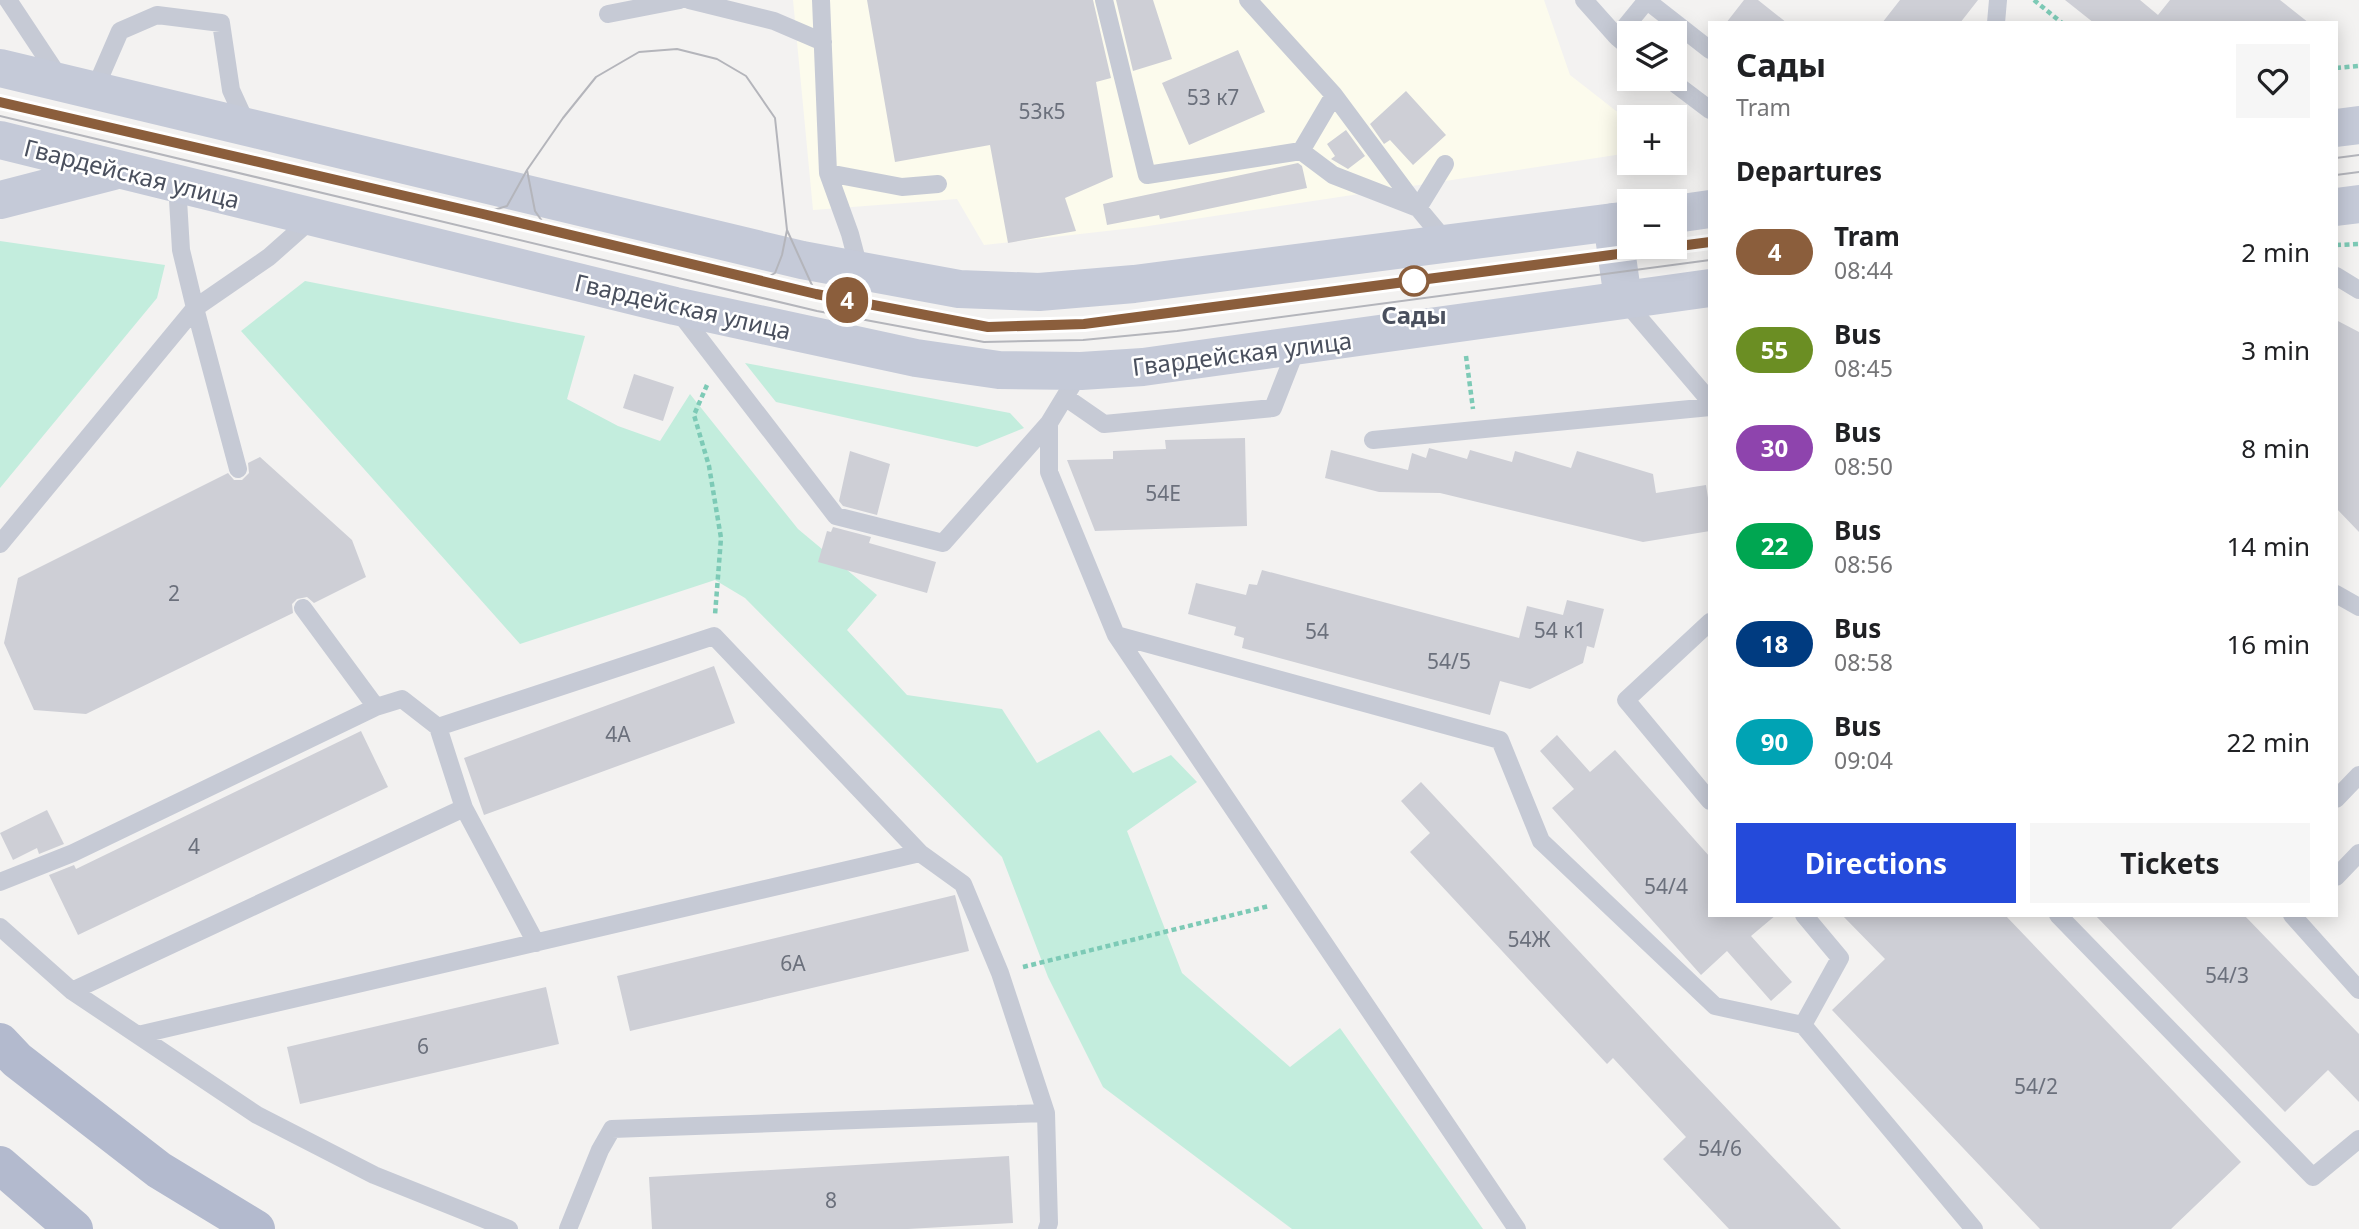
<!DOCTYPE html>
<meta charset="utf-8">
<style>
body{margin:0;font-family:"Noto Sans",sans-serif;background:#f6f6f6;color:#202124;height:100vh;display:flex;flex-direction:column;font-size:26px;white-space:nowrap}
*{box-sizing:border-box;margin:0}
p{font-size:23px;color:#757577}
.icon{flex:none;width:38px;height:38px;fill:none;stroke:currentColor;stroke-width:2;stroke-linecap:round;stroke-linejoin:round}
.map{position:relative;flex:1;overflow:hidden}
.side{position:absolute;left:1708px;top:21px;width:630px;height:896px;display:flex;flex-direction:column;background:#fff;border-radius:0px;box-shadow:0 4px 18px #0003}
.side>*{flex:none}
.badge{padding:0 14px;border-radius:23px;font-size:24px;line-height:46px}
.controls{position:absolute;left:1617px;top:21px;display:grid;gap:14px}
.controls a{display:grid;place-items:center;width:70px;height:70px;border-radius:0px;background:#fff;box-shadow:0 4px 18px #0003;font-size:35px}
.map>.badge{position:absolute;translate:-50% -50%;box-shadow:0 0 0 4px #fff}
h2{padding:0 28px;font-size:26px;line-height:63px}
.round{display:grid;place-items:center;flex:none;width:74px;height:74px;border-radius:0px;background:#f6f6f6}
.head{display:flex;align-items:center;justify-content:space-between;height:119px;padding:0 28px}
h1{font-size:33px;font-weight:700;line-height:52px}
.cta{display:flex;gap:14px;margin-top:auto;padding:14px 28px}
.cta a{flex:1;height:80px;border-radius:0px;background:#244ada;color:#fff;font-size:28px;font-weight:700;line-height:80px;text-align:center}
.cta a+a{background:#f6f6f6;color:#202124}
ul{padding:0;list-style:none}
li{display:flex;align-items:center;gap:21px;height:98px;padding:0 28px}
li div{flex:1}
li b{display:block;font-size:26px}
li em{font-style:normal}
li .badge{min-width:77px;font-weight:700;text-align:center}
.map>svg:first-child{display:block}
.commercial{fill:#fcfbed}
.green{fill:#c3eddd}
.building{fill:#cecfd6}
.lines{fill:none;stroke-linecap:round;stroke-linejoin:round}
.path{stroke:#7dcab6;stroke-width:4.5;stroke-dasharray:5 3.5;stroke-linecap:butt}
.service{stroke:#c6cad5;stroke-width:18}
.secondary{stroke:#c5cad8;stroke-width:38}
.primary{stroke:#b3bace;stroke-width:38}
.tram{stroke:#b4b5bb;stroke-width:2}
.line-casing{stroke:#fff;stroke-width:16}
.line{stroke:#8b5e3c;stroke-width:10}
.stop-dot{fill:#fff;stroke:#8b5e3c;stroke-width:3.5}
.labels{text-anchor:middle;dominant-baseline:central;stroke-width:5;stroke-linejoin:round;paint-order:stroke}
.number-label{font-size:21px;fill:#6b707c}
.street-label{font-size:24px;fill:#4a505e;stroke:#fff}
.stop-label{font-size:24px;font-weight:bold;fill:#4a505e;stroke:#fff}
</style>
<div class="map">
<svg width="2359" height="1229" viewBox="0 0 2359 1229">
<rect width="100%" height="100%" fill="#f3f2f1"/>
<path class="commercial" d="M793,0H1544L1570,75L1629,121V153L1142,227L984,245L957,199L813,210Z"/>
<path class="green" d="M0,241L165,265L157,298L0,488Z
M305,281L585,336L567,399L618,426L660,441L690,394L798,529L877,595L847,630L907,695L1002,709L1037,763L1099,730L1133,773L1171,755L1197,782L1127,831L1182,973L1290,1067L1340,1028L1483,1229H1292L1103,1087L1048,977L1002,857L745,598L715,580L520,644L241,331Z
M745,363L1010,413L1024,428L977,447L776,402Z"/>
<path class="building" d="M867,0H1093L1111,78L1096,82L1113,177L1065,198L1076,231L1008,243L990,145L895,162Z
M1116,0H1153L1172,59L1133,71Z
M1744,0H1758L1787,23H1726Z
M1900,0H1978L1960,23H1882Z
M2065,0H2140L2158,15L2170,0H2280L2309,23H2094Z
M1238,50L1265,112L1189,145L1162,83Z
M1406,91L1446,135L1413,165L1390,140L1384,144L1370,124Z
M1346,130L1365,156L1348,169L1331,159L1335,156L1327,144Z
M1298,163L1302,166L1307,188L1160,219L1159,215L1107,225L1103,204Z
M2336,320L2359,332V532L2336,508Z
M634,374L674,387L663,421L623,408Z
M1245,438L1247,526L1095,531L1067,460L1113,459V451L1166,449L1165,440Z
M1429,448L1467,459L1470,450L1512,462L1515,451L1571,468L1577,451L1653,474L1656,493L1706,485L1710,511V531L1643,542L1440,493L1379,492L1325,478L1331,450L1408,470L1412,453L1426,458Z
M850,451L890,464L877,515L843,506L839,501Z
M260,457L352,540L366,577L314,603L307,597L297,599L292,604L293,613L86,714L34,710L4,643L18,578L228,473L234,480H242L249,473L248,463Z
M833,527L871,537L869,543L936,562L927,593L818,562L827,531L831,532Z
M1262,570L1519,638L1527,606L1563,615L1567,600L1604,609L1594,648L1587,646L1583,663L1530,689L1500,681L1490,715L1242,648L1244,638L1234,635L1236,627L1188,614L1196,583L1246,595L1249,584L1257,585Z
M714,666L735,723L484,815L464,758Z
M361,731L388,787L78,935L49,875L74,865L76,869Z
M1557,735L1590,772L1615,750L1710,857V915H1776L1751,936L1792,982L1771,1001L1727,951L1701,975L1552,808L1574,789L1540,751Z
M1421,782L1678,1057L1841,1229H1729L1663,1159L1686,1137L1613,1058L1607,1064L1410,852L1430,833L1401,801Z
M47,810L64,844L39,854L37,848L13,860L0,833Z
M955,895L969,951L630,1031L617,976Z
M1842,915H2005L2241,1162L2171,1229H2040L1832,1010L1885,959Z
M2095,915H2244L2359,1034V1102L2328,1070L2285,1112Z
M546,987L559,1044L300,1104L287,1047Z
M1009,1156L1013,1223L908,1229H652L649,1177Z"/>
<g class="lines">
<path class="path" d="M2034,0L2062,23
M2336,68L2359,66
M2336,245L2359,244
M1466,356L1473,409
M707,385L694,415L709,466L721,538L715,615
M1023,967L1269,906"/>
<path class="service" d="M8,0L61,80
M689,0L774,21L823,42
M821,0L828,173L850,234L860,272
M1104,0L1147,175L1301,151L1334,95L1248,0
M1584,0L1617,37
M1646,0L1710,50
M608,14L680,0
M1996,23L1998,0
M1629,47L1617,37L1647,0
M1669,79L1710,110
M94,91L120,31L157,15L221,23L231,90L247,125
M1334,95L1418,208L1448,244
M1301,151L1333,175L1418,208L1445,164
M828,173L902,187L938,184
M177,183L181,250L195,308L269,257L313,218
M2336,276L2359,290
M1623,299L1710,401
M195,308L238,469
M679,312L836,516L943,543L1049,423L1080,372
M1065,397L1104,424L1273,408L1297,347
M1049,423V472L1116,635L1517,1229
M1373,440L1710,407
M0,544L195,308
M2336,594L2359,607
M303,608L376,707
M1710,622L1626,700L1710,801
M1116,635L1500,740L1541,841L1715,1006L1803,1025
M438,727L714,636L920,853
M2336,799L2359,775
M2336,877L2359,853
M0,882L73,853L376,707L402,699L438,727L464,808L536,943
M1804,915L1840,958L1803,1025L1974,1229
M2058,915L2313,1177L2359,1139
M2292,915L2359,990
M0,927L72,991L257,1115L374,1175L509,1229
M72,991L464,808
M138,1035L920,853L963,884L1000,973L1046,1113
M568,1229L600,1150L612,1129L1046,1113L1049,1223L1047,1229"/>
<path class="secondary" d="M0,68L802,260L959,289L1039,292L1134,284L1629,220
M2336,128L2359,125
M0,140L675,306L916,358L999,370L1081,371L1143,367L1710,288
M0,200L113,171
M2336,207L2359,204
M1675,214L1710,209
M1612,222L1623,299"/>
<path class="primary" d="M0,1042L17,1060L159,1170L256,1229
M0,1165L74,1229"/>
<path class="tram" d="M0,102L483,213L816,294L988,327L1084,324L1710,242
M0,116L817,311L984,342L1083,340L1177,331L1710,260
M2336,158L2359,155
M527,170L535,211L549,231
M2336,175L2359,172
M484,213L507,206L527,170L563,118L596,77L639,52L677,49L717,59L746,76L775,118L787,230L816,294
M759,282L775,273L782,255L787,230"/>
</g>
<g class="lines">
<g class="line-casing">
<path id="line" d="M0,102L483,214L816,294L988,327L1084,324L1710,242"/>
</g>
<use href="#line" class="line"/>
</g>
<circle class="stop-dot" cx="1414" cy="281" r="14"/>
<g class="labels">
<g class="number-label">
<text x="1213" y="97">53 к7</text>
<text x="1042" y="111">53к5</text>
<text x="1163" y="493">54Е</text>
<text x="174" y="593">2</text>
<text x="1560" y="630">54 к1</text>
<text x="1317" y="631">54</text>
<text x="1449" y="661">54/5</text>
<text x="618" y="734">4А</text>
<text x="194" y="846">4</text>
<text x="1666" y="886">54/4</text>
<text x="1529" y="939">54Ж</text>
<text x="793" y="963">6А</text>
<text x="2227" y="975">54/3</text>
<text x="423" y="1046">6</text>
<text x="2036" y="1086">54/2</text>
<text x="1720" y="1148">54/6</text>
<text x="831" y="1200">8</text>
</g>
<g class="street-label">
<text transform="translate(132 173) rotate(14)">Гвардейская улица</text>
<text transform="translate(683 306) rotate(13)">Гвардейская улица</text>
<text transform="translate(1242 353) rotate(-7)">Гвардейская улица</text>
</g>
<g class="stop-label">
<text x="1414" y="314">Сады</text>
</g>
</g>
</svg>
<div class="controls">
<a><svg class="icon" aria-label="layers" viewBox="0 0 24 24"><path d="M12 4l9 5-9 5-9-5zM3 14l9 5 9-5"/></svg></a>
<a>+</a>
<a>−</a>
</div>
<b class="badge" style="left:847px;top:300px;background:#8b5e3c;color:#fff">4</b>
<section class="side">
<div class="head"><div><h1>Сады</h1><p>Tram</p></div><a class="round"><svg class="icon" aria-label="heart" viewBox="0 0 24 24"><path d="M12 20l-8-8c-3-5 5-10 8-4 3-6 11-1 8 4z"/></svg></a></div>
<h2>Departures</h2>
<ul>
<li><span class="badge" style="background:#8b5e3c;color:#fff">4</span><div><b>Tram</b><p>08:44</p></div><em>2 min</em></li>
<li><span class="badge" style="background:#6b8e23;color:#fff">55</span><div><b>Bus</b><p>08:45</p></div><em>3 min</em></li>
<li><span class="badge" style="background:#8e44ad;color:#fff">30</span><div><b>Bus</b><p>08:50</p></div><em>8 min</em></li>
<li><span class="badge" style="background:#00a651;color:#fff">22</span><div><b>Bus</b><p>08:56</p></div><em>14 min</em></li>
<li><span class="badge" style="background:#003b80;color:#fff">18</span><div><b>Bus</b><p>08:58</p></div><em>16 min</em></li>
<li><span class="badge" style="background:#00a3b4;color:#fff">90</span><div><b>Bus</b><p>09:04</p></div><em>22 min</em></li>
</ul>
<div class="cta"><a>Directions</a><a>Tickets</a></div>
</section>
</div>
